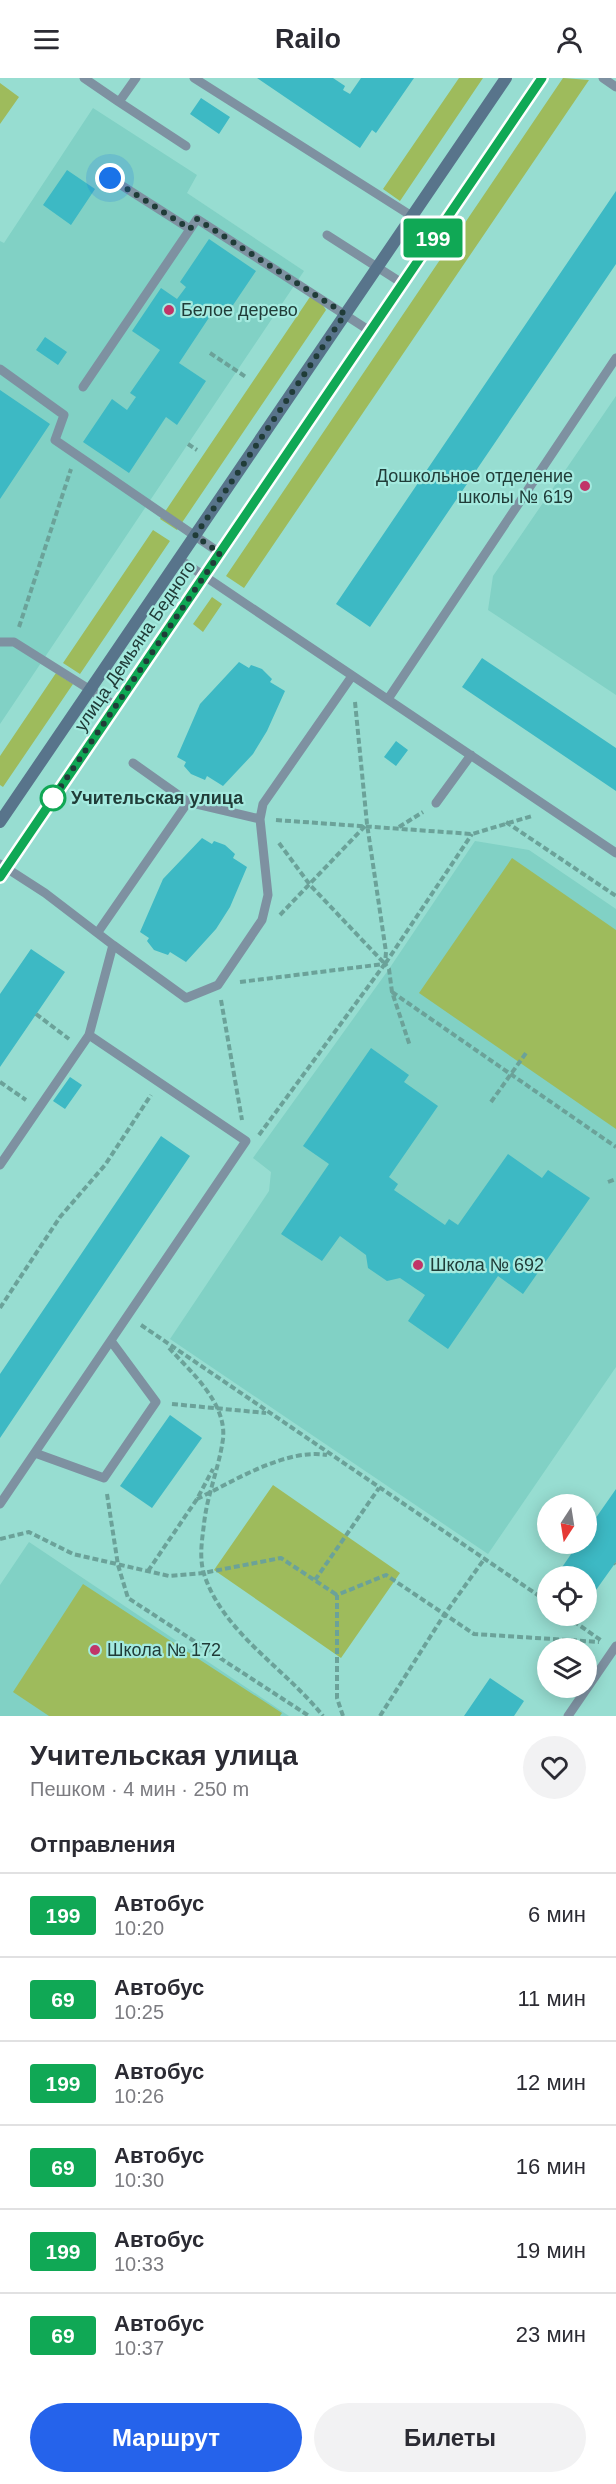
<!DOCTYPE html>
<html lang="ru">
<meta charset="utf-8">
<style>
body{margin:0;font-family:Arial,sans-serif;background:#f2f2f3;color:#2b2b33;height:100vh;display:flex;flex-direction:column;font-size:22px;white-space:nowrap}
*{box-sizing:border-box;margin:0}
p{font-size:20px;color:#7c7c81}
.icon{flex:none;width:33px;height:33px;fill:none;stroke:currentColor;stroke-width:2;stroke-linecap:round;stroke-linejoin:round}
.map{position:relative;height:1638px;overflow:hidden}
.panel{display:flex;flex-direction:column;background:#fff;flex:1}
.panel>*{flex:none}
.badge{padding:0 12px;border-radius:4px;font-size:21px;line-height:39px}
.needle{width:39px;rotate:192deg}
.controls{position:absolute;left:537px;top:1416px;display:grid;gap:12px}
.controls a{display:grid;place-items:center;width:60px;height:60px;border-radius:50%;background:#fff;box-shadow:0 3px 15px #0003;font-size:30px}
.you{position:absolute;width:30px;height:30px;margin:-15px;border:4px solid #fff;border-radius:50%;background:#1a73e8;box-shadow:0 0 0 9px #1a73e833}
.map>.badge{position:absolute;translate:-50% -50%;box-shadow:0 0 0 3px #fff}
h2{padding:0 30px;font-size:22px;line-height:54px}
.round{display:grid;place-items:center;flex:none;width:63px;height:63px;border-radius:32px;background:#f2f2f3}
.headline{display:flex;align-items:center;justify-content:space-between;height:102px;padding:0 30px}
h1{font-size:28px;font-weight:600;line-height:45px}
.cta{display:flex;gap:12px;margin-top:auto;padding:12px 30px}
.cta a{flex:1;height:69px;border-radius:36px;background:#2563eb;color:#fff;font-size:24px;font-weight:600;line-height:69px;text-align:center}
.cta a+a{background:#f2f2f3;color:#2b2b33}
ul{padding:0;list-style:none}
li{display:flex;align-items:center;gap:18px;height:84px;padding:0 30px;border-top:2px solid #e1e1e2}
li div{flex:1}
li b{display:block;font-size:22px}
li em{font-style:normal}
li .badge{min-width:66px;font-weight:700;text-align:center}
header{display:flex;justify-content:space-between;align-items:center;height:78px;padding:0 30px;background:#fff;font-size:27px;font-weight:600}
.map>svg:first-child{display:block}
.built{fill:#81d1c5}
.green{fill:#9ebb5c}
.building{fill:#3db9c4}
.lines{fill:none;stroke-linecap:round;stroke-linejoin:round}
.path{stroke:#6ba299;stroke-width:4;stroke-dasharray:6 3;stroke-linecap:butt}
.lane{stroke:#7e91a1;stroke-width:9}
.secondary{stroke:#58748b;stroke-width:12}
.line-casing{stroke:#fff;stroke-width:14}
.line{stroke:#10a855;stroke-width:9}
.walk{stroke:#203c38;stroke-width:6;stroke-dasharray:0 10.8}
.poi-dot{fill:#c13568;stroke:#a4eadf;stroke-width:2}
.stop-dot{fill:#fff;stroke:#10a855;stroke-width:3}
.labels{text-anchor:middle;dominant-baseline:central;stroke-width:4.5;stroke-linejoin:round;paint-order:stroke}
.poi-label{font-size:18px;fill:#203c38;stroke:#a4eadf;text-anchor:start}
.street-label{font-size:18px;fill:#203c38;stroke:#a4eadf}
.stop-label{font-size:18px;font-weight:bold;fill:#203c38;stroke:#a4eadf;text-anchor:start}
</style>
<header><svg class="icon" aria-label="menu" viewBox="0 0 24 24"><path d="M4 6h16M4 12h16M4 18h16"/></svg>Railo<svg class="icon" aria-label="person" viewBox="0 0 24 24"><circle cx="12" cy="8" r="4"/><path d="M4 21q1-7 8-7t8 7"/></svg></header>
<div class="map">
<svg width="616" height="1638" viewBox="0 0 616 1638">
<rect width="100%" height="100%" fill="#97ddd1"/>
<path class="built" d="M93,30L197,97L187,115L304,193L0,646V163L4,165Z
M616,318V617L488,532L493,498Z
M475,763L529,772L616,831V1289L488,1476L170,1261L269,1113L271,1094L253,1080L389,891Z
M29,1464L289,1638H0V1507Z"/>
<path class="green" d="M459,0H483L400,123L383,111Z
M563,0L589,2L244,510L226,498Z
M0,5L19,19L0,46Z
M314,213L326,232L177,452L160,441Z
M153,452L170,463L80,596L63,585Z
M212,519L222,526L203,554L193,546Z
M56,595L73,606L3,709L0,707V678Z
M512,780L616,852V1051L419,915Z
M273,1407L400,1495L341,1580L214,1492Z
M83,1506L282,1635L280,1638H49L13,1614Z"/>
<path class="building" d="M257,0H333L345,8L343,12L350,16L361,0H414L376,55L372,52L360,70Z
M201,20L230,39L219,56L190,36Z
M67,92L95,111L71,147L43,127Z
M616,113V186L370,549L336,526Z
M209,161L256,193L227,236L216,229L179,285L206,303L177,347L166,339L129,395L83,364L112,321L127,332L136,319L130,315L160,272L132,253L161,210L177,221L186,209L180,204Z
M45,259L67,274L58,287L36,272Z
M0,312L50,346L0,421Z
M482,580L616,670V713L462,609Z
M239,584L249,590L251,587L262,591L272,601L270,604L285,613L267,653L253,676L223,708L207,698L205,702L191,696L184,688L186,684L177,679L200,626Z
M396,663L408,672L396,688L384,679Z
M202,760L212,766L214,763L225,767L235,776L233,780L247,789L230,829L216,851L186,884L170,874L168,877L154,872L147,863L149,860L140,854L163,801Z
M31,871L65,894L0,989V916Z
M371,970L409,997L404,1004L438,1028L389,1099L398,1106L394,1112L445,1147L449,1141L458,1147L508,1076L542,1100L548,1092L590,1120L523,1216L498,1198L448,1271L408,1243L425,1217L400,1200L387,1203L368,1190L366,1177L340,1158L322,1183L281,1156L329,1086L303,1068Z
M70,999L82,1007L65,1031L53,1023Z
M161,1058L190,1078L0,1360V1296Z
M170,1337L202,1360L152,1430L120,1408Z
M616,1411V1484L586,1526V1498H556L578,1466H586V1454Z
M490,1600L524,1623L514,1638H464Z"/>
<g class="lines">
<path class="path" d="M210,275L246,299
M188,366L197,372
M19,549L71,391
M355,624L367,746L386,874L385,886L389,891L392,914L410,968
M276,742L472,756L532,738
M506,744L616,818
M399,749L423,734
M279,765L310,807L385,886L472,756
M280,837L367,746
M240,904L384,886
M392,914L616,1069
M221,922L242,1042
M36,936L69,961
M0,1004L26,1022
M491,1024L526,975
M259,1057L384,887
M608,1104L616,1101
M0,1230L60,1139L105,1087L151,1017
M141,1247L548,1524
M169,1270C191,1294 227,1325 223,1361C219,1390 207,1417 204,1446C202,1462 199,1480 204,1496C223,1555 286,1591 323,1638
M172,1326L266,1335
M107,1416L118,1487L128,1520L309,1638
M197,1421C234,1403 286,1370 327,1377
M0,1461L29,1454L73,1476L169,1498L203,1495L281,1480L337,1517
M615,1485L616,1486
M148,1493L197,1421L213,1391
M315,1502L379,1410
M566,1538L602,1563
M343,1638L337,1620V1517L386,1497L474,1556L599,1564
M380,1638L444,1537L485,1480"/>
<path class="lane" d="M84,0L119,24L136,0
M194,0L437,154
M603,0L616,9
M119,24L186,68
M110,100L190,151
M327,157L402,205
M0,291L64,337L55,362L220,475
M83,309L197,141L370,253
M179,481L616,775
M0,564H14L116,628
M388,621L616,280
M133,685L188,724
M436,725L471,677
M0,786L45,815L113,867L89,957L0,1087
M98,854L188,724L260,741
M113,867L186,920L218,907L262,842L268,817L260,741L263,726L352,598
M35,1375L104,1400L156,1324L111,1263
M0,1426L246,1063L89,957
M568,1638L616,1568"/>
<path class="secondary" d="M0,744L506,0
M0,799L542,0"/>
</g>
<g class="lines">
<g class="line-casing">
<path id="line" d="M0,799L542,0"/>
</g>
<use href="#line" class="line"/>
<path class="walk" d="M53,720L51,723L220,475L195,458L345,236L197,141L190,151L110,100"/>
</g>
<g class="poi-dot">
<circle cx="169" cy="232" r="6"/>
<circle cx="585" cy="408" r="6"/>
<circle cx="418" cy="1187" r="6"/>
<circle cx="95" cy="1572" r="6"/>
</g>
<circle class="stop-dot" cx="53" cy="720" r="12"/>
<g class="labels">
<g class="poi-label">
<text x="181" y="232">Белое дерево</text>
<text x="573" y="398" text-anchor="end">Дошкольное отделение<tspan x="573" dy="21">школы № 619</tspan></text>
<text x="430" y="1187">Школа № 692</text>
<text x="107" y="1572">Школа № 172</text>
</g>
<g class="street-label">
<text transform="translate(135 568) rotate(-56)">улица Демьяна Бедного</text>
</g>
<g class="stop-label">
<text x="71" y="720">Учительская улица</text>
</g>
</g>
</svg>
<div class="controls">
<a><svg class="needle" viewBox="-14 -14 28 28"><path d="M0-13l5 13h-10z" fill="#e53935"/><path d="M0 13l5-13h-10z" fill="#7c7c81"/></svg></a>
<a><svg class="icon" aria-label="locate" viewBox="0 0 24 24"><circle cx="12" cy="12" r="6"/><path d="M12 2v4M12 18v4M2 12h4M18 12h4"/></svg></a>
<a><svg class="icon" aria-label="layers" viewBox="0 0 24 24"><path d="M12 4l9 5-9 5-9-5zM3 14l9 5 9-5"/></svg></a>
</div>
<div class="you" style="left:110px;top:100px"></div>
<b class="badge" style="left:433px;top:160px;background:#10a855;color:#fff">199</b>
</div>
<section class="panel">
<div class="headline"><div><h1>Учительская улица</h1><p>Пешком · 4 мин · 250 m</p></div><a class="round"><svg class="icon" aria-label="heart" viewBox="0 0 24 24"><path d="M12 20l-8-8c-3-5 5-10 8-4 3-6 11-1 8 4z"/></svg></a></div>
<h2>Отправления</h2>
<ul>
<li><span class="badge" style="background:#10a855;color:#fff">199</span><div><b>Автобус</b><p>10:20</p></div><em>6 мин</em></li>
<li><span class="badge" style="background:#10a855;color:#fff">69</span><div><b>Автобус</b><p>10:25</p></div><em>11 мин</em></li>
<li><span class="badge" style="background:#10a855;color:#fff">199</span><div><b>Автобус</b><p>10:26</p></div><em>12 мин</em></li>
<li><span class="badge" style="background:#10a855;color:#fff">69</span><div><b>Автобус</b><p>10:30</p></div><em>16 мин</em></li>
<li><span class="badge" style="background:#10a855;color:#fff">199</span><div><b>Автобус</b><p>10:33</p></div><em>19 мин</em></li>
<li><span class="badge" style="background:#10a855;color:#fff">69</span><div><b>Автобус</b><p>10:37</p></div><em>23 мин</em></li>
</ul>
<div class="cta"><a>Маршрут</a><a>Билеты</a></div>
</section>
